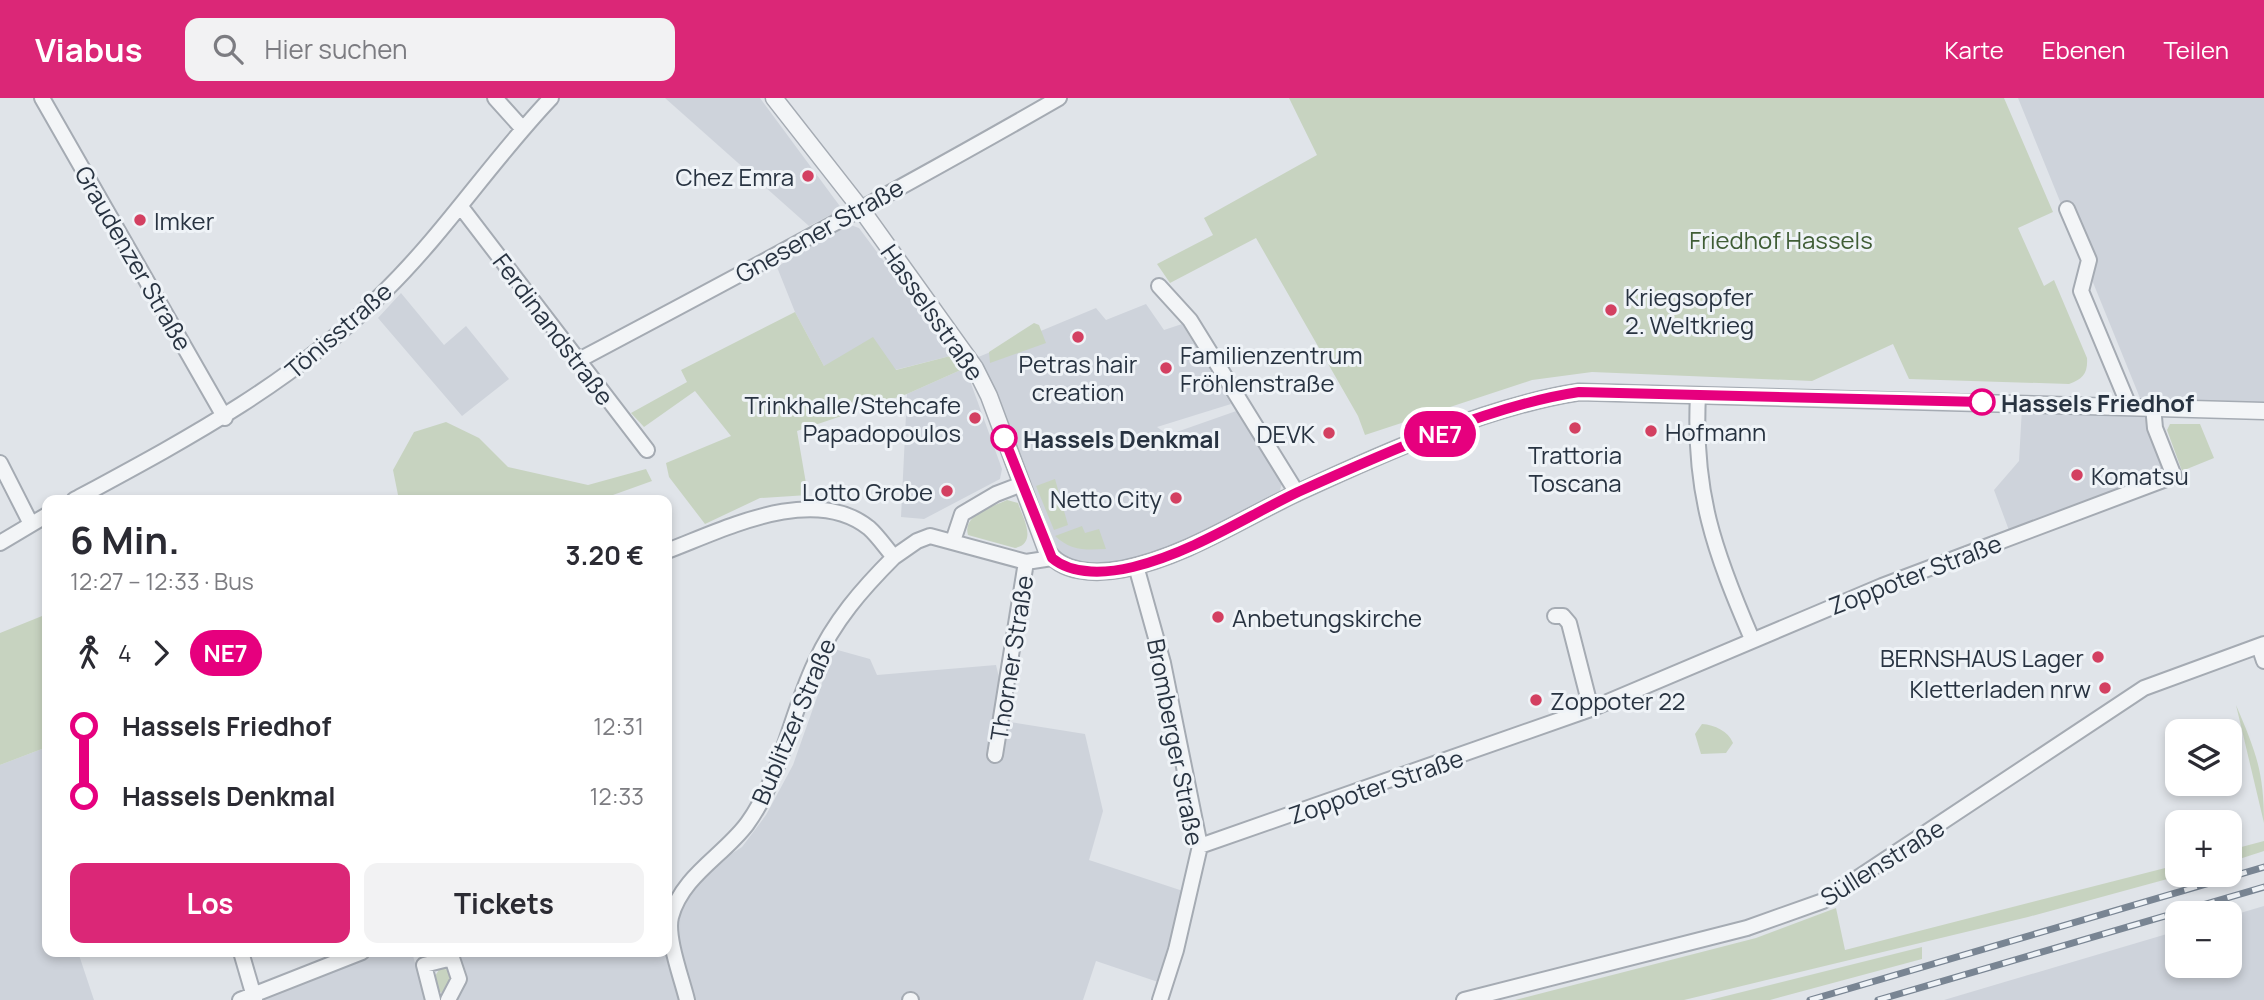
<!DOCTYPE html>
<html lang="de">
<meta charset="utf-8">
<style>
body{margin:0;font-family:Manrope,sans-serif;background:#f2f2f3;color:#2b2b33;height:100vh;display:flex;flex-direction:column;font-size:26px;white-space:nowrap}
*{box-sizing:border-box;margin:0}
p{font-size:23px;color:#7c7c81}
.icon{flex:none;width:38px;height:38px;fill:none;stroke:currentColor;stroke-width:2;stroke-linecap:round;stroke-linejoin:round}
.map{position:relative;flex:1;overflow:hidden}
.panel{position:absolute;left:42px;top:397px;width:630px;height:462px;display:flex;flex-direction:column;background:#fff;border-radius:14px;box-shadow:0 4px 10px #0003}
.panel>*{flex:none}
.badge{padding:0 14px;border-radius:23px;font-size:24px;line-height:46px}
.fabs{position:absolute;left:2165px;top:621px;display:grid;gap:14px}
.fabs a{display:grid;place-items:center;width:77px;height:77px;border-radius:14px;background:#fff;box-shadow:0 4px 10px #0003;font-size:35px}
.map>.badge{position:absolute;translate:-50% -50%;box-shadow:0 0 0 4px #fff}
.legs{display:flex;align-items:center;gap:10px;height:77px;padding:0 28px;font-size:23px}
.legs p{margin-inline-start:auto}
.head{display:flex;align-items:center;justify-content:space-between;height:119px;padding:0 28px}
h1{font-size:38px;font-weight:700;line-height:52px}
.primary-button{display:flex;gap:14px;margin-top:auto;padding:14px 28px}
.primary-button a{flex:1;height:80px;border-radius:14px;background:#db2777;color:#fff;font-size:28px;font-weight:700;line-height:80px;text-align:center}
.primary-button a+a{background:#f2f2f3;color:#2b2b33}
ul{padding:0 28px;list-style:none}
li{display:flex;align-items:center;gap:24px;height:70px;font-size:26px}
li i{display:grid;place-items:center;width:10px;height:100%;margin:0 9px;background:currentColor}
li i::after{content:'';width:18px;height:18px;margin:-9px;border:5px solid;border-radius:50%;background:#fff}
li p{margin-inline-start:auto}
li:first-child i{background:linear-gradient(#0000 50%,currentColor 0)}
li:last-child i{background:linear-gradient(currentColor 50%,#0000 0)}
header{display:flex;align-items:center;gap:42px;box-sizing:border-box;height:98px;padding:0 35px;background:#db2777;color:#fff}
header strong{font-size:33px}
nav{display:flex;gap:38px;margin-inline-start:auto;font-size:24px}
.search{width:490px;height:63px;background:#f2f2f3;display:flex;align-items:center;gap:18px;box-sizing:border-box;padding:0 24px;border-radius:14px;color:#7c7c81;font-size:26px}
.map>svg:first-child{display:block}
.built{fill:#ced3db}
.green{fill:#c7d3c0}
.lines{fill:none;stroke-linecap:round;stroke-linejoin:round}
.minor-casing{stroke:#a5abb3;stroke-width:18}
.tertiary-casing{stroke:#a5abb3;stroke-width:19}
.minor{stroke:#f3f5f7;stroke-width:14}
.tertiary{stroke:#f3f5f7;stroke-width:16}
.rail-casing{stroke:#798593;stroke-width:7}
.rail{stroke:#eff3f7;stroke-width:4.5;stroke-dasharray:13;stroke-linecap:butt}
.line-1-casing{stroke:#fff;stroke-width:16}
.line-1{stroke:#e6007e;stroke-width:10}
.poi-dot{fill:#d34061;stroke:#eff3f7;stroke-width:2.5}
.stop-1-dot{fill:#fff;stroke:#e6007e;stroke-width:3.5}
.labels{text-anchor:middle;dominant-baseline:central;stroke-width:6;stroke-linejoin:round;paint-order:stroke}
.poi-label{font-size:24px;fill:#283341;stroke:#eff3f7;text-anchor:end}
.street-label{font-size:24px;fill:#283341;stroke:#eff3f7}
.park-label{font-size:24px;fill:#3f5d35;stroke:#eff3f7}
.stop-label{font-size:24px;font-weight:bold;fill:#283341;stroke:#eff3f7;text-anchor:start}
</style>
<header>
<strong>Viabus</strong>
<div class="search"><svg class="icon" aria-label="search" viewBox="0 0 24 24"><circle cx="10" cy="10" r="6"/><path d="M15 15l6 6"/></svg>Hier suchen</div>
<nav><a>Karte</a><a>Ebenen</a><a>Teilen</a></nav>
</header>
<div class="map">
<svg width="2264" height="902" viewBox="0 0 2264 902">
<rect width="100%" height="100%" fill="#e0e4e9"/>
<path class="built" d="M665,0H760L842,111L809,128Z
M2018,0H2264V307L2140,300Z
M845,125L859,130L954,257L895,272L824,268L795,214L777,169Z
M401,195L444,247L466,228L509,281L462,318L378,220Z
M1146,206L1164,232L1182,226L1231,306L1157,329L1168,337L1242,311L1283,381L1278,400L1217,433L1132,463L1079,465L1054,454L976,260L1096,210L1106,222Z
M963,271L969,280L1002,371L1000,381L924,421L901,419L907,296Z
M2022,310L2146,314L2168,375L2010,435L1994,392L2019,363Z
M834,551L870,561L877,577L996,567L1010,624L1085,636L1103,713L1089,762L1186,794L1161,885L1096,863L1083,902H693L672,820L692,781L742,749L766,717L793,667Z
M47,649V854H78L94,902H0V667Z
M2264,808V902H1944L2177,833V868H2230V818Z
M379,854H412L425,902H258V899Z
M460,854H667L684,902H453L465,882Z"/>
<path class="green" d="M1289,0H2004L2053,114L2018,130L2044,188L2054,182L2087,260C2088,275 2083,281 2069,286L1909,281L1893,246L1812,283L1592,274L1532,282L1365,337L1358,318L1256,140L1170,185L1157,166L1213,137L1204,120L1317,57Z
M795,214L824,268L873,239L896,272L954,257L963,271L907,296L797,333L808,397L760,400L705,426L669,379L666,365L731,338L695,293L644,329L631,315L687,284L681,272Z
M1034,225L1039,227L1046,245L990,265L989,254Z
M446,324L479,340L508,369L588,387L646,371L652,383L599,402H399L393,372L414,334Z
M2170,326H2200L2214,360L2182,373L2167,332Z
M1055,381L1068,427L1054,432L1036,388Z
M1007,402L1018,405C1023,420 1038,445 1015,450L968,437C962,417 992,409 1007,402Z
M1082,428L1085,435L1099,431L1106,451C1085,452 1071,453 1055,438Z
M47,516V649L0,667V535Z
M2236,607C2256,654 2264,674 2264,725Z
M1702,626C1715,627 1728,633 1733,645L1726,655L1701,656L1695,636Z
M2264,743V753L2230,764V752Z
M2177,767V777H2182L2028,819L1684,902H1515L1756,840L1836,810L1845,852Z
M1922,849V861L1770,902H1710Z
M440,870L449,872L452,880L443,896L438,892L435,878Z"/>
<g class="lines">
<g class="minor-casing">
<path id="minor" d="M42,0L225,320
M495,0L522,30
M461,109L647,352
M2067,111L2089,162L2081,193L2129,308
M1159,188L1190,222L1297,395
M579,262C740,177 901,91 1059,0
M1698,297C1693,394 1714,453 1752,541
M0,365L31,426
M74,402C187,341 293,285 385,193C446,133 492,62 551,0
M953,443L962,416L996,396L1022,386
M0,445L47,417
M667,453C723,432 813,385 869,430C878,438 886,450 894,459L917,443L930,438L1026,464L1052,460
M1136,468L1163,565L1200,748L1176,852L1160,902
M1555,518H1563L1569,525L1591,611
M2259,548L2264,563
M995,657L1026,464
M1200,748L1591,611L1882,488L2174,378L2155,330L2153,308
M241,854L255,902
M240,902L362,854
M433,902L424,867L452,860L459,881L448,902
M687,902C682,881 666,839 671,819C682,778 723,758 747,726C782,677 790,618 815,565C834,523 862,491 894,459
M910,902H911
M1464,902L1747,830L1823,803L2144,590L2264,546"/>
</g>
<g class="tertiary-casing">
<path id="tertiary" d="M774,0L861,111L975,270L989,298L1046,451C1061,476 1097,476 1123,471C1187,458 1241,421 1299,394C1383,355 1488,308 1579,294L2264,313"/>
</g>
<use href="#minor" class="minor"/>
<use href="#tertiary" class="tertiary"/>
<g class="rail-casing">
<path id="rail" d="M1810,902L2264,769
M1878,902L2264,789"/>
</g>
<use href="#rail" class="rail"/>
</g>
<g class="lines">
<g class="line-1-casing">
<path id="line-1" d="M1004,340L1052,460C1073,478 1108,475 1133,469C1193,454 1244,420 1298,394C1380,357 1491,307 1579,294L1982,304"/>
</g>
<use href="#line-1" class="line-1"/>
</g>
<g class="poi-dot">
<circle cx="808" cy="78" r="7"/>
<circle cx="140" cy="122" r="7"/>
<circle cx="1611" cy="212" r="7"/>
<circle cx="1078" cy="239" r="7"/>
<circle cx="1166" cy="270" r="7"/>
<circle cx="975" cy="320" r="7"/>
<circle cx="1575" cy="330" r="7"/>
<circle cx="1651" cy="333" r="7"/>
<circle cx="1329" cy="335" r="7"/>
<circle cx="2077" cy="377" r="7"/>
<circle cx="947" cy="393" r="7"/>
<circle cx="1176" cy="400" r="7"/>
<circle cx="1218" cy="519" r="7"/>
<circle cx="2098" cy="559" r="7"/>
<circle cx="2105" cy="590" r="7"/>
<circle cx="1536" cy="602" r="7"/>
</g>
<g class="stop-1-dot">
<circle cx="1982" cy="304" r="12"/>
<circle cx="1004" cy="340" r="12"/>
</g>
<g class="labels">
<g class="poi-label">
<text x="794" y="78">Chez Emra</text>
<text x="154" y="122" text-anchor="start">Imker</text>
<text x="1625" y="198" text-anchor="start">Kriegsopfer<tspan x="1625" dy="28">2. Weltkrieg</tspan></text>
<text x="1180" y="256" text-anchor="start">Familienzentrum<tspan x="1180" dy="28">Fröhlenstraße</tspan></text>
<text x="1078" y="265" text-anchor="middle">Petras hair<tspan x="1078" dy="28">creation</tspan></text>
<text x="961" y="306">Trinkhalle/Stehcafe<tspan x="961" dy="28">Papadopoulos</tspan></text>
<text x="1665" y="333" text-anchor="start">Hofmann</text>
<text x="1315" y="335">DEVK</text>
<text x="1575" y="356" text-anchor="middle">Trattoria<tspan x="1575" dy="28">Toscana</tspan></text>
<text x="2091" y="377" text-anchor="start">Komatsu</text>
<text x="933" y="393">Lotto Grobe</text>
<text x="1162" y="400">Netto City</text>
<text x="1232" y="519" text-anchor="start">Anbetungskirche</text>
<text x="2084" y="559">BERNSHAUS Lager</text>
<text x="2091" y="590">Kletterladen nrw</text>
<text x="1550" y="602" text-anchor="start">Zoppoter 22</text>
</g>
<g class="street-label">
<text transform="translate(819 132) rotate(-29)">Gnesener Straße</text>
<text transform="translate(134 160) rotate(60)">Graudenzer Straße</text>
<text transform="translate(933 214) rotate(55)">Hasselsstraße</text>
<text transform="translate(554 231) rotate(53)">Ferdinandstraße</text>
<text transform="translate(338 232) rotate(-41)">Tönisstraße</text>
<text transform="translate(1915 476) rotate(-21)">Zoppoter Straße</text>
<text transform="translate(1011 560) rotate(-81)">Thorner Straße</text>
<text transform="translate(793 623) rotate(-67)">Bublitzer Straße</text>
<text transform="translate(1176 644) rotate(79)">Bromberger Straße</text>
<text transform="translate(1376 688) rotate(-19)">Zoppoter Straße</text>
<text transform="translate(1882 764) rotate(-32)">Süllenstraße</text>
</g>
<g class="park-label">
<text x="1781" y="141">Friedhof Hassels</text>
</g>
<g class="stop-label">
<text x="2001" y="304">Hassels Friedhof</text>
<text x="1023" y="340">Hassels Denkmal</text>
</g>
</g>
</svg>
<div class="fabs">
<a><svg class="icon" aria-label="layers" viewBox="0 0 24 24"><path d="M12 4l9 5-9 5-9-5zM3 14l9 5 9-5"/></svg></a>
<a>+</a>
<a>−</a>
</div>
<b class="badge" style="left:1440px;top:336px;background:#e6007e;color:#fff">NE7</b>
<section class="panel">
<div class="head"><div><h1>6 Min.</h1><p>12:27 – 12:33 · Bus</p></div><b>3.20 €</b></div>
<div class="legs"><svg class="icon" aria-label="walk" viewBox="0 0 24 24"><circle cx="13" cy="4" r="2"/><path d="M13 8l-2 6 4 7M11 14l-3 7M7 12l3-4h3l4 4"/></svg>4<svg class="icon" aria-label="forward" viewBox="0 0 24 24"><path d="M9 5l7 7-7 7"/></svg><b class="badge" style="background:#e6007e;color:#fff">NE7</b></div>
<ul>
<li><i style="color:#e6007e"></i><b>Hassels Friedhof</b><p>12:31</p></li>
<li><i style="color:#e6007e"></i><b>Hassels Denkmal</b><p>12:33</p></li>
</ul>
<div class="primary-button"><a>Los</a><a>Tickets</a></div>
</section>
</div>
